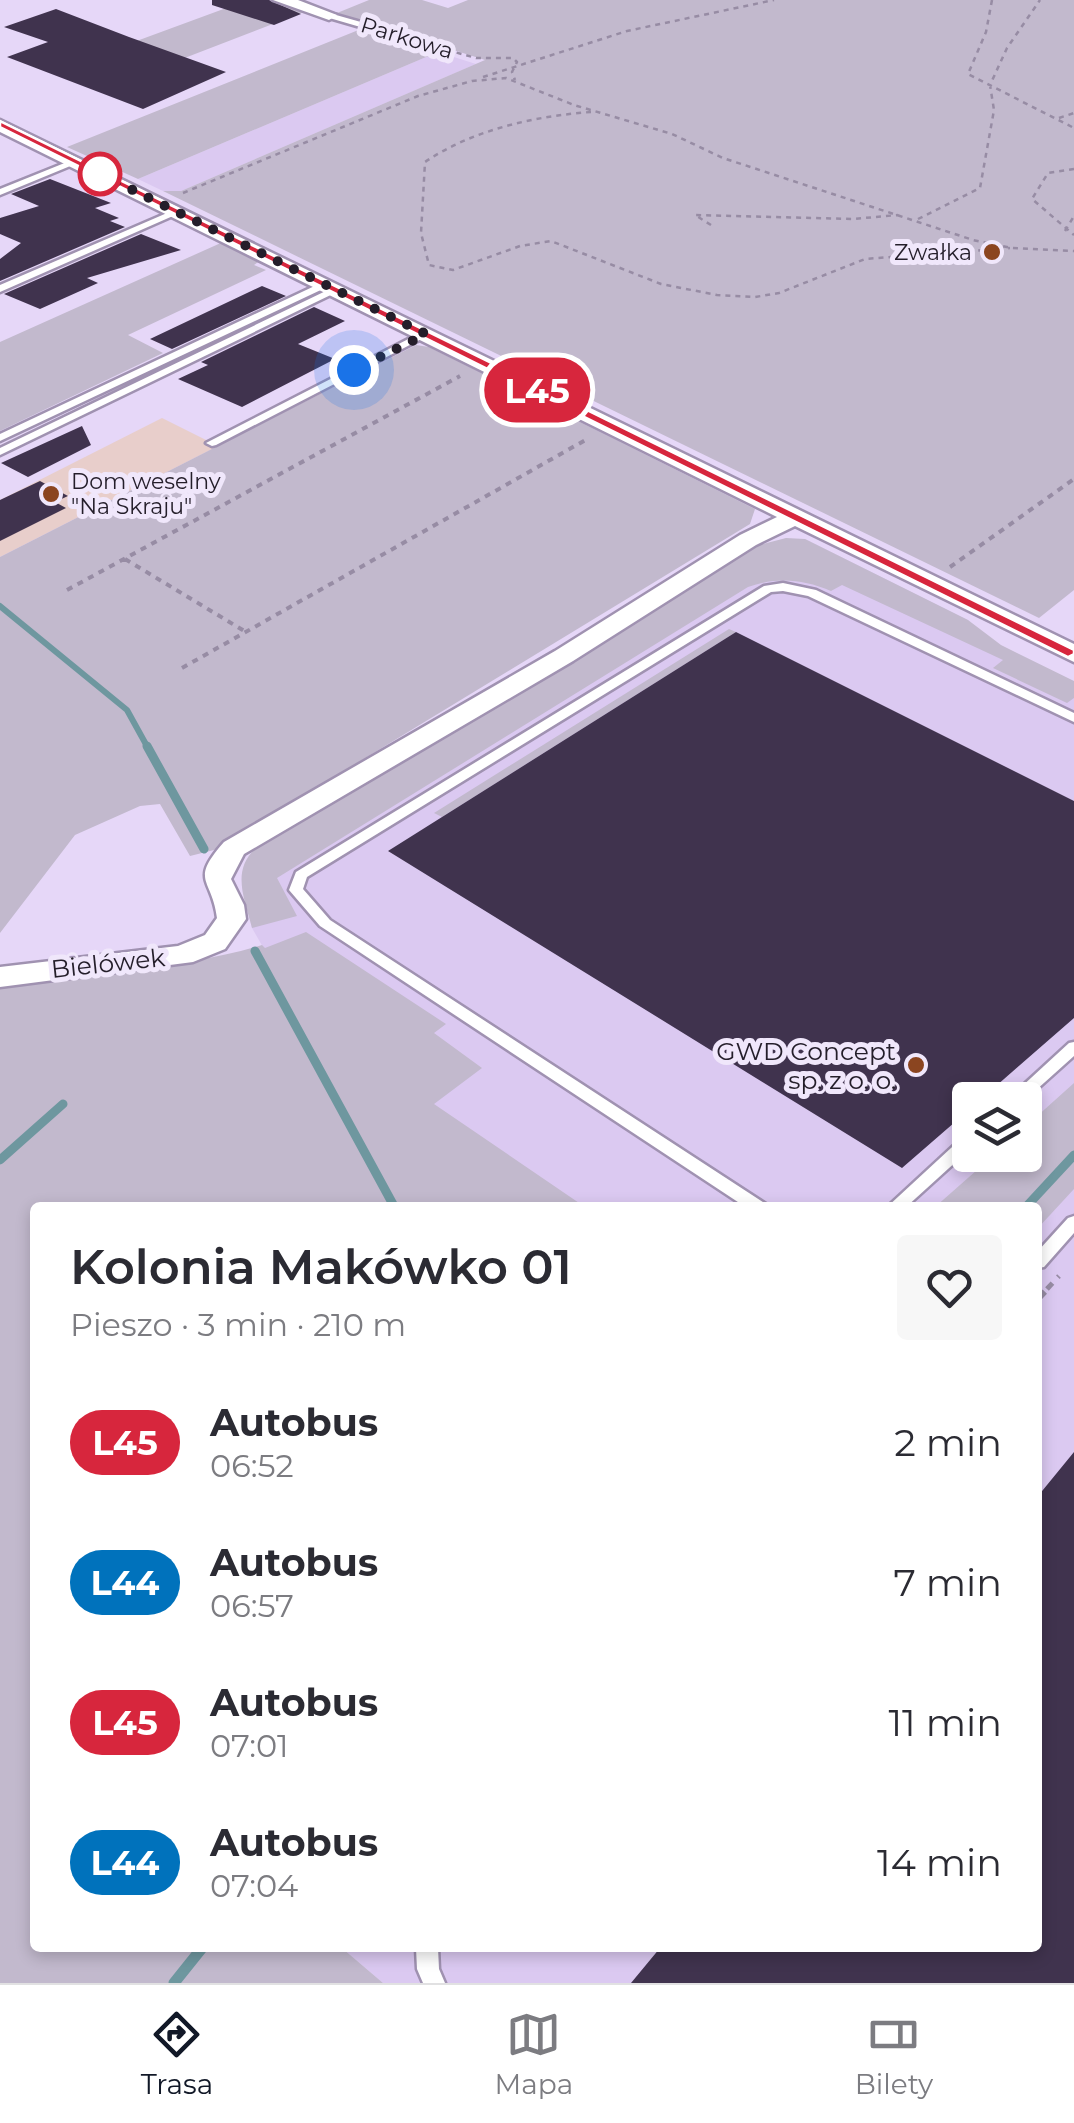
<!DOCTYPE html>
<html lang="pl">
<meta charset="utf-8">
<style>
body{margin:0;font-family:Montserrat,sans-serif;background:#f7f7f7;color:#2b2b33;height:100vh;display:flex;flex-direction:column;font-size:38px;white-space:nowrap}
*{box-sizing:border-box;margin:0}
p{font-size:32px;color:#7c7c81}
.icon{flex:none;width:55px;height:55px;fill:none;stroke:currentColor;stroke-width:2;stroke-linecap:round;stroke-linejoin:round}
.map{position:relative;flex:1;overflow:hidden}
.drawer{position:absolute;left:30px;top:1202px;width:1012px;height:750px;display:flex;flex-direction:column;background:#fff;border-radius:10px;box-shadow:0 5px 15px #0003}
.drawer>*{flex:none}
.badge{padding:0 20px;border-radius:32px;font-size:35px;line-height:65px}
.controls{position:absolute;left:952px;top:1082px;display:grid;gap:20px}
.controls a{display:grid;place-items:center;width:90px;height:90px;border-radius:10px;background:#fff;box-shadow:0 5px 15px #0003;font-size:50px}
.you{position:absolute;width:50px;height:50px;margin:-25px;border:8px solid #fff;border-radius:50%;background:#1a73e8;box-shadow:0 0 0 15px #1a73e833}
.map>.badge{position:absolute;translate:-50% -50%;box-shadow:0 0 0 5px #fff}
.round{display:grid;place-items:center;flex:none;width:105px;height:105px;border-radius:10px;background:#f7f7f7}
.summary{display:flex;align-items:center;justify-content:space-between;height:170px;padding:0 40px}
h1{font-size:48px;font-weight:600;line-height:75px}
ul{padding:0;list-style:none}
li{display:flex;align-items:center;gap:30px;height:140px;padding:0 40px}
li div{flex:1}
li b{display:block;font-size:38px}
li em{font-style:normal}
li .badge{min-width:110px;font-weight:700;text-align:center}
.tabs{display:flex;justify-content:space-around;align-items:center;height:140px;border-top:2px solid #e1e1e2;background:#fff;font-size:28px;color:#7c7c81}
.tabs a{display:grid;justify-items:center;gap:5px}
.tabs .on{color:#111827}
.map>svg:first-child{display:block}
.commercial{fill:#e8cecb}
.built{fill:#dbc9f1;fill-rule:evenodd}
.green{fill:#c2b9cd}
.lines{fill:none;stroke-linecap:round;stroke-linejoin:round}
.stream-far2{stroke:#6e979f;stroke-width:6}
.stream-far1{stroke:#6e979f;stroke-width:9}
.stream{stroke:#6e979f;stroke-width:11}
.building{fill:#40334e}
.service-casing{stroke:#a092b1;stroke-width:5}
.minor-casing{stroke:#a092b1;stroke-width:5}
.path-far3{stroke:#978ca4;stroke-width:2.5;stroke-dasharray:5 5;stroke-linecap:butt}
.path-far2{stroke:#978ca4;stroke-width:4;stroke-dasharray:6 6;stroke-linecap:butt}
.path-far1{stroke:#978ca4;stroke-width:5;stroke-dasharray:8 8;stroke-linecap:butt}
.path{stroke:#978ca4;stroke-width:6;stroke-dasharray:10 10;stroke-linecap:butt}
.service{fill:#fff;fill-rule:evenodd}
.minor{fill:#fff;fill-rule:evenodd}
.line{fill:#d7263d;stroke:#fff;stroke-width:2.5}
.walk{stroke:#241e2a;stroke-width:10;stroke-dasharray:0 18}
.stop-dot{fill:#fff;stroke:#d7263d;stroke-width:5}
.poi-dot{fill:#8b4520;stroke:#f0e7fb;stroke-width:4}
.labels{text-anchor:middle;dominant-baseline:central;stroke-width:10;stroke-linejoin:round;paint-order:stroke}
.far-street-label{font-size:22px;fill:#241e2a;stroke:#f0e7fb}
.far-poi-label{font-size:22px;fill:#241e2a;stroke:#f0e7fb;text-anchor:end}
.street-label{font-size:25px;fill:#241e2a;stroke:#f0e7fb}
.poi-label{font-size:25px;fill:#241e2a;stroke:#f0e7fb;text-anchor:end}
</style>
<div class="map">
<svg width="1074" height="1983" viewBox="0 0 1074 1983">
<rect width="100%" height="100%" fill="#e6d7f8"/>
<path class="commercial" d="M162,418L218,446L0,557V500Z"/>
<path class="built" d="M438,52L476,64L181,191H163L138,179Z
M805,539L968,620L981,639L1074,686V1983H383L342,1948H1038V1208L412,1207L252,928L242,888L247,860L782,540ZM970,1100H1025V1155H970Z"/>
<path class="green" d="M248,0H263L304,12L169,64L123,46Z
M369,0H422L448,8L468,0H1074V590L1039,618L163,191H181L485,60L337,13Z
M361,29L438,52L138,179L67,147Z
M223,242L261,260L254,265L266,270L128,335L163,353L0,431V342Z
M416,345L429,347L755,509L750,524L214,850L190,856L160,804L140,806L75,835L0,933V557Z
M786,538L805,539L968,620L1001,645L1074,681V698L1067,703L993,668L1003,660L842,585L831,591C802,579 777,577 748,587L277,878L297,916L252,928C245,900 231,871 255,849L751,547Z
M729,629L736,632L442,817L434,813Z
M306,932L446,1024L434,1033L482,1068L434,1104L585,1207L35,1208V1948H342L383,1983H0V985C87,972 180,970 262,945L265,948Z
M1074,1083V1189L1038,1228V1208L935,1207L994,1155H1025V1127Z"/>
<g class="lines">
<path class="stream-far2" d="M0,606L127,710L148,748"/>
<path class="stream-far1" d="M147,746L204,849
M255,951L395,1208
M0,1160L63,1104
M1025,1208L1074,1155"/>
<path class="stream" d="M174,1983L202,1948"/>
</g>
<path class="building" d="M212,0H269L301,14L274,25L212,5Z
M56,9L129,37L226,72L143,109L7,57L48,42L4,27Z
M50,179L111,203L95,208L119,218L110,221L125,227L0,281V259L21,243L0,234V218L39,206L11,194Z
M141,234L181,250L87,278L98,283L40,309L4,294Z
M262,286L286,296L172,349L150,339Z
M314,307L345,321L298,344L335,359L242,407L178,379L208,365L201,362Z
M82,426L91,445L28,477L1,463Z
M40,481L68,496L55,502L66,508L0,541V500Z
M736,632L1074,801V1018L980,1100H970V1109L902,1168L388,851Z
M1074,1452V1983H631L660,1948H1038V1496Z"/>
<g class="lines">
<g class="service-casing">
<path id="service" d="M329,13L435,43L436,45L429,47L326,17L325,15Z
M72,160L80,162L0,195V189Z
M174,210L182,212L0,292V285Z
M321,283L326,286L325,288L0,441V434Z
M332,288L341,290L0,455V448Z
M422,332L431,334L216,445L212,446L206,443Z
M783,583L816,590L1074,713V722L808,596L783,591L771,592L307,877L303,889L330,920L766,1204L768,1208H747L320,926L289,890L296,872L764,586Z
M1074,1042V1056L1025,1100H1007L1069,1043Z
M970,1134V1149L905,1208H886L964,1136Z
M1074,1216V1233L1044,1267L1038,1268V1251L1068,1218Z
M416,1948H438L439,1969L445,1983H423L417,1969Z"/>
</g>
<g class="minor-casing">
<path id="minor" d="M273,0H298L337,15L329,20Z
M0,120L1074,644V662L795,526L756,545L573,661L244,854L231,879L244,905L246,919L225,949L193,962L0,987V967L178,946L205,935L217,918C212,877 189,882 224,842L555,651L740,535L777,517L0,132Z"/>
</g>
<path class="path-far3" d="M992,0L986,32L968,74L1074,128
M447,50L476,58H513L517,62L512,72L515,80
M483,77L627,31L774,0
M591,112C535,116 472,130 425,162L421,233L429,265L453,270L520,246L551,241L661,284L717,295L755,297L779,293L865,259L1010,248
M1059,118L1074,113
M1074,169L1048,173L1032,199L1074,235
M183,193L418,96L472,81L506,78L574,105L672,134L723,158L973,240L1012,248L1074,251
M918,219L980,188L994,110L990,85L1007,48L1040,0
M711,225L695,215L853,219L898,215
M1065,231L1074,216"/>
<path class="path-far2" d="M125,559L246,632
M950,567L1074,479
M67,590L460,376
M182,668L589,438"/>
<path class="path-far1" d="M1047,1289L1059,1276"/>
<path class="path" d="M1038,1299L1050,1286"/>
<use href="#service" class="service"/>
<use href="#minor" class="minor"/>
</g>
<path class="line" d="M0,121L1074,650V654L1068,657L0,127Z"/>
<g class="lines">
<path class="walk" d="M100,174L426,334L354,370"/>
</g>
<circle class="stop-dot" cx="100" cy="174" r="20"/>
<g class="poi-dot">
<circle cx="992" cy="252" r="10"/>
<circle cx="51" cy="494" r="10"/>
<circle cx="916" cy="1065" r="10"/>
</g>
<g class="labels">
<g class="far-street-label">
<text transform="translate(407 38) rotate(17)">Parkowa</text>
</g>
<g class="far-poi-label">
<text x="972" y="252">Zwałka</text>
<text x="71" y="481" text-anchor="start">Dom weselny<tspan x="71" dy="25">"Na Skraju"</tspan></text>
</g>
<g class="street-label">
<text transform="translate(108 963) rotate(-6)">Bielówek</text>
</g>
<g class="poi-label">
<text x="896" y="1051">GWD Concept<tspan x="896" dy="29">sp. z o. o.</tspan></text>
</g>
</g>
</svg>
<div class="controls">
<a><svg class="icon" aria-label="layers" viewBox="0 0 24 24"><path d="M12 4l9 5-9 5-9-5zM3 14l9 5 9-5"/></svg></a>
</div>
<div class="you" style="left:354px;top:370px"></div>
<b class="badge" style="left:537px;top:390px;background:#d7263d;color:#fff">L45</b>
<section class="drawer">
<div class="summary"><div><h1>Kolonia Makówko 01</h1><p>Pieszo · 3 min · 210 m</p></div><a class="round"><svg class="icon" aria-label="heart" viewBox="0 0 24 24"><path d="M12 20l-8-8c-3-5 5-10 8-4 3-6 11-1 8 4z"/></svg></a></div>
<ul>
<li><span class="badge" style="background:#d7263d;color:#fff">L45</span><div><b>Autobus</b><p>06:52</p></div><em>2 min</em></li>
<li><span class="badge" style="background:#0072bc;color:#fff">L44</span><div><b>Autobus</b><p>06:57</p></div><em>7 min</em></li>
<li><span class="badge" style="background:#d7263d;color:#fff">L45</span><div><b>Autobus</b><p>07:01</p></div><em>11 min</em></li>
<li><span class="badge" style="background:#0072bc;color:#fff">L44</span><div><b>Autobus</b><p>07:04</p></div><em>14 min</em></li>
</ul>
</section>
</div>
<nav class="tabs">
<a class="on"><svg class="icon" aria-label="directions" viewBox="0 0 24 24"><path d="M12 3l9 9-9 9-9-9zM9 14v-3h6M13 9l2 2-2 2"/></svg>Trasa</a>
<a><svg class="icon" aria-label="map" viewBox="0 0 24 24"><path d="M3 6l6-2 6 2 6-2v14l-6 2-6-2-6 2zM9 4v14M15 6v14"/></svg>Mapa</a>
<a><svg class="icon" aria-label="tickets" viewBox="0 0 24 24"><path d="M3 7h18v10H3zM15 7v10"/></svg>Bilety</a>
</nav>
